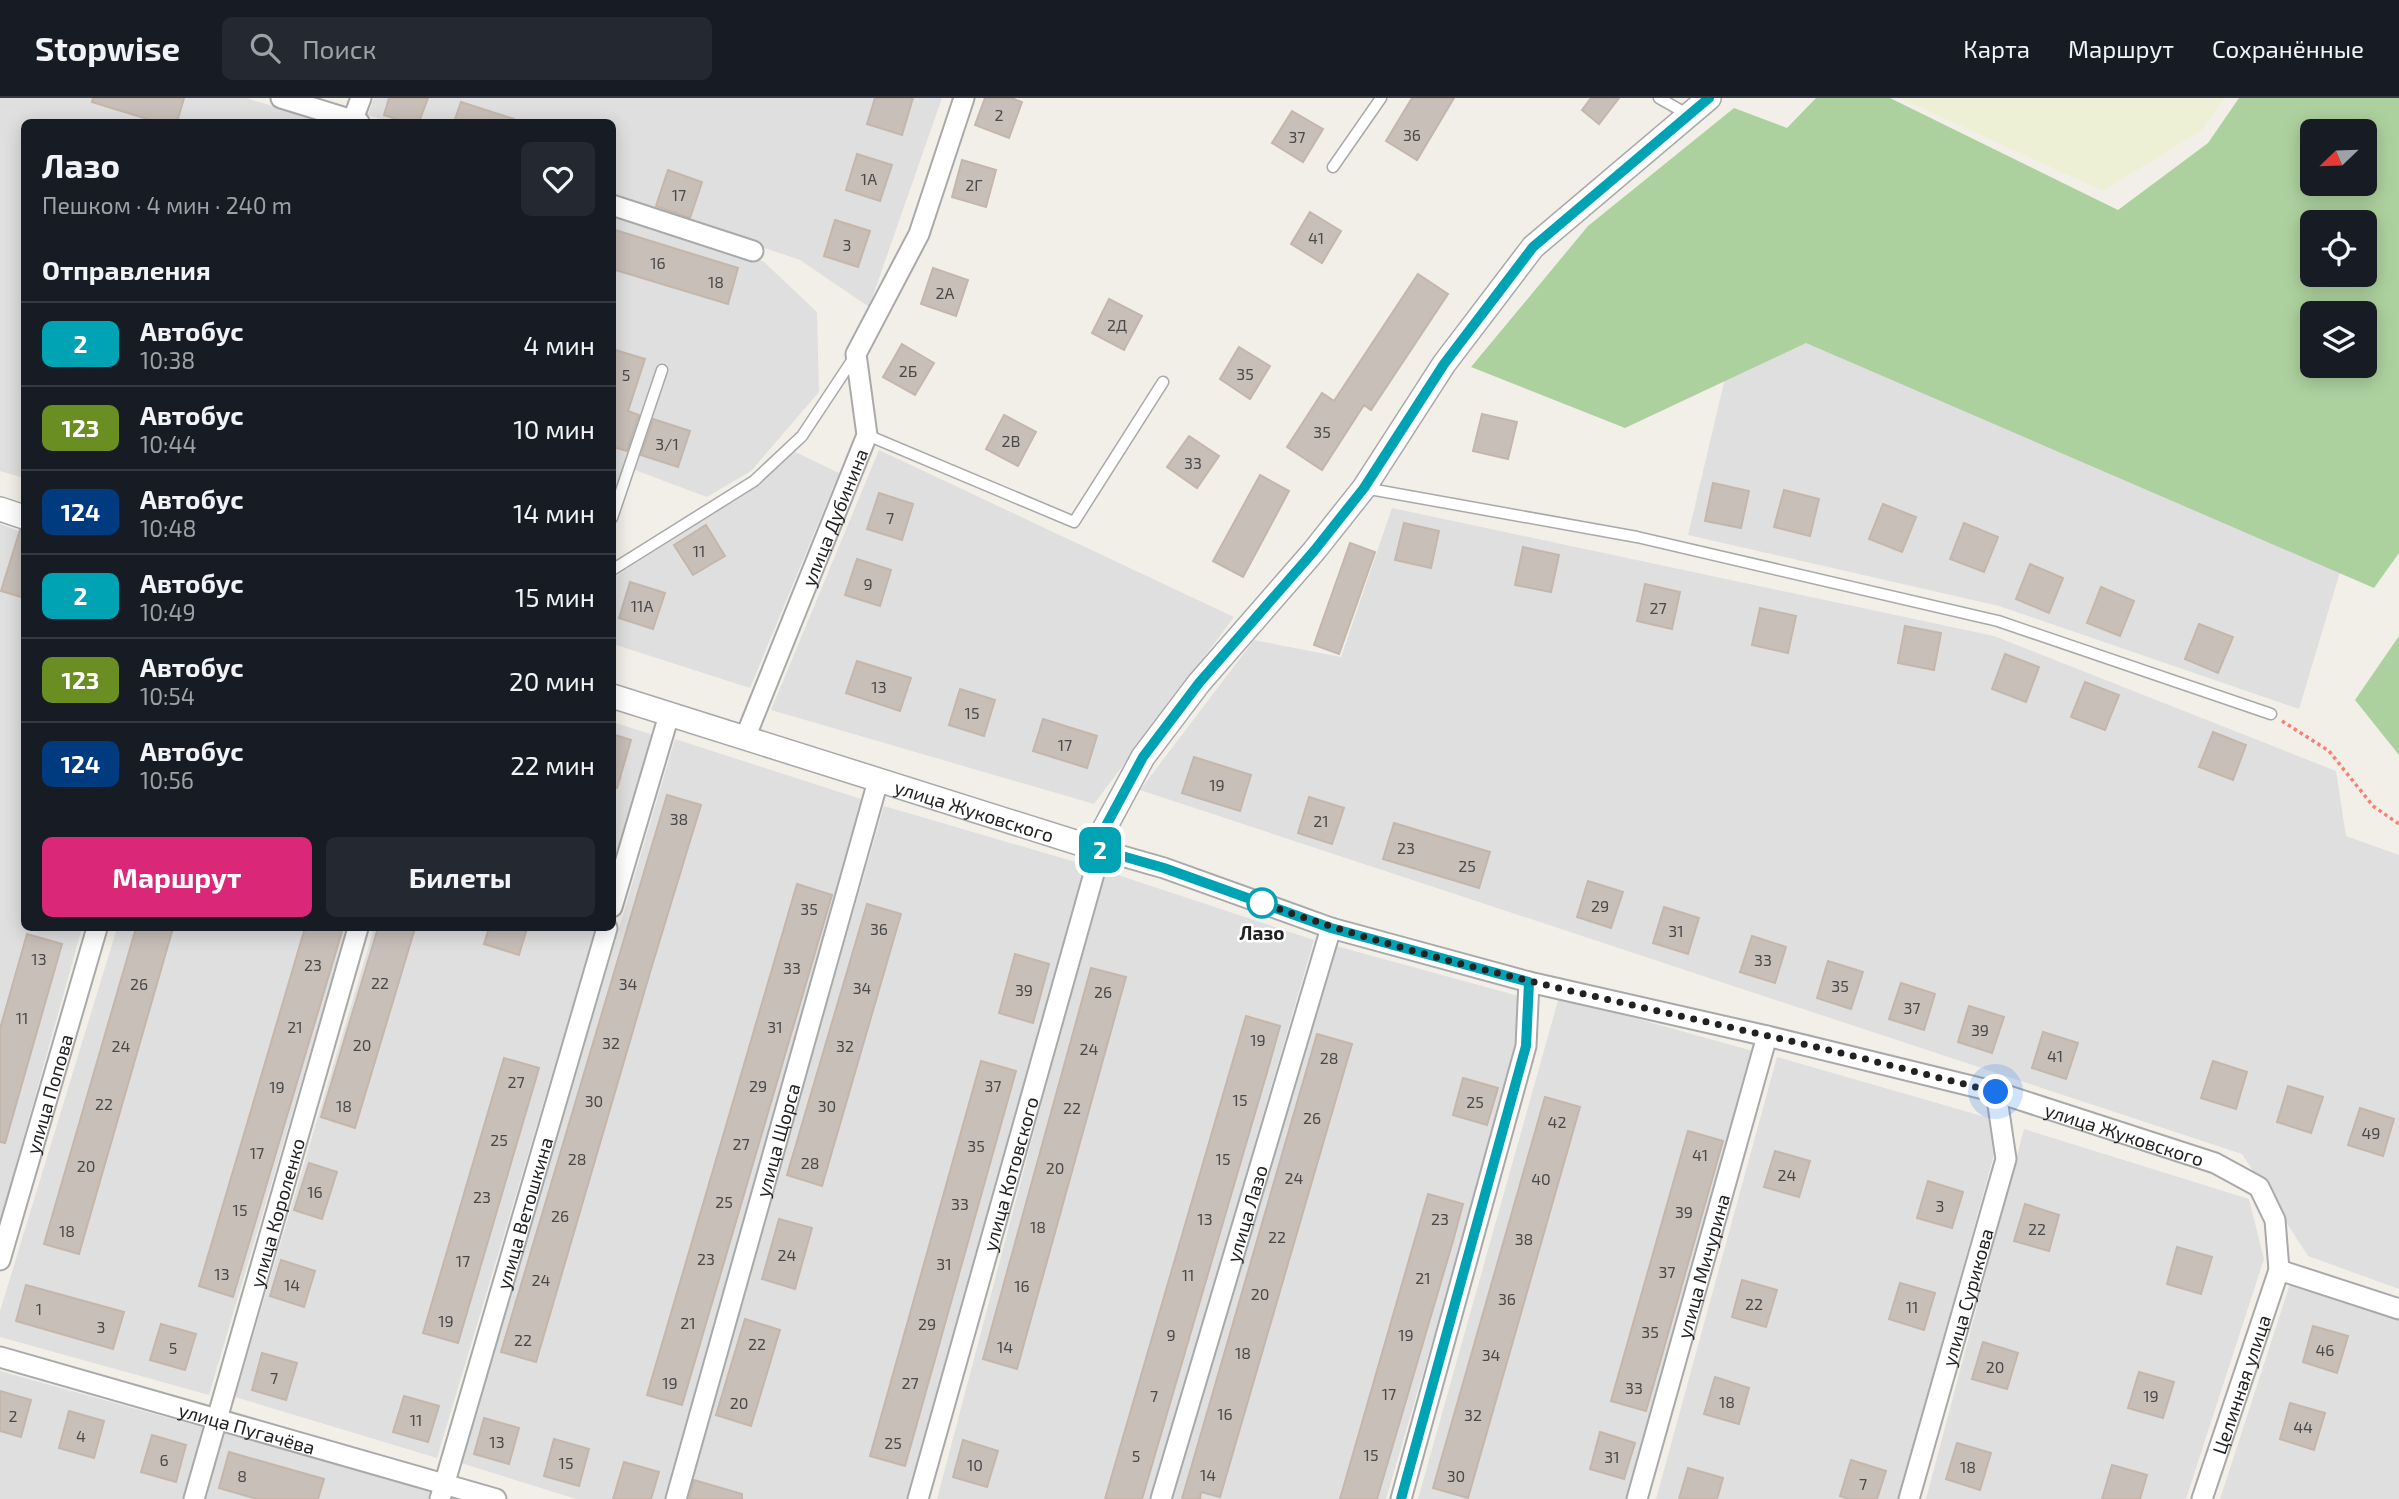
<!DOCTYPE html>
<html lang="ru">
<meta charset="utf-8">
<style>
body{margin:0;font-family:"Exo 2",sans-serif;background:#242831;color:#f1f3f6;height:100vh;display:flex;flex-direction:column;font-size:26px;white-space:nowrap}
*{box-sizing:border-box;margin:0}
p{font-size:23px;color:#9ea1a6}
.icon{flex:none;width:38px;height:38px;fill:none;stroke:currentColor;stroke-width:2;stroke-linecap:round;stroke-linejoin:round}
.map{position:relative;flex:1;overflow:hidden}
.side{position:absolute;left:21px;top:21px;width:595px;height:812px;display:flex;flex-direction:column;background:#171b24;border-radius:10px;box-shadow:0 4px 18px #0003}
.side>*{flex:none}
.badge{padding:0 14px;border-radius:10px;font-size:24px;line-height:46px}
.needle{width:46px;rotate:247deg}
.fabs{position:absolute;left:2300px;top:21px;display:grid;gap:14px}
.fabs a{display:grid;place-items:center;width:77px;height:77px;border-radius:10px;background:#171b24;box-shadow:0 4px 18px #0003;font-size:35px}
.you{position:absolute;width:35px;height:35px;margin:-18px;border:5px solid #fff;border-radius:50%;background:#1a73e8;box-shadow:0 0 0 10px #1a73e833}
.map>.badge{position:absolute;translate:-50% -50%;box-shadow:0 0 0 4px #fff}
h2{padding:0 21px;font-size:26px;line-height:63px}
.round{display:grid;place-items:center;flex:none;width:74px;height:74px;border-radius:10px;background:#242831}
.overview{display:flex;align-items:center;justify-content:space-between;height:119px;padding:0 21px}
h1{font-size:33px;font-weight:700;line-height:52px}
.primary-button{display:flex;gap:14px;margin-top:auto;padding:14px 21px}
.primary-button a{flex:1;height:80px;border-radius:10px;background:#db2777;color:#fff;font-size:28px;font-weight:700;line-height:80px;text-align:center}
.primary-button a+a{background:#242831;color:#f1f3f6}
ul{padding:0;list-style:none}
li{display:flex;align-items:center;gap:21px;height:84px;padding:0 21px;border-top:2px solid #363941}
li div{flex:1}
li b{display:block;font-size:26px}
li em{font-style:normal}
li .badge{min-width:77px;font-weight:700;text-align:center}
header{display:flex;align-items:center;gap:42px;box-sizing:border-box;height:98px;padding:0 35px;background:#171b24;border-bottom:2px solid #363941}
header strong{font-size:33px}
nav{display:flex;gap:38px;margin-inline-start:auto;font-size:24px}
.search{width:490px;height:63px;background:#242831;display:flex;align-items:center;gap:18px;box-sizing:border-box;padding:0 24px;border-radius:10px;color:#9ea1a6;font-size:26px}
.map>svg:first-child{display:block}
.residential{fill:#e0dfdf}
.farmland{fill:#eef0d5}
.forest{fill:#add19e;fill-rule:evenodd}
.building{fill:#c7bfb8;stroke:#c4b6ab;stroke-width:2}
.lines{fill:none;stroke-linecap:round;stroke-linejoin:round}
.service-casing{stroke:#a9a9a9;stroke-width:13}
.minor-casing{stroke:#a9a9a9;stroke-width:23}
.tertiary-casing{stroke:#a9a9a9;stroke-width:26}
.path{stroke:#fa8072;stroke-width:3.5;stroke-dasharray:3.5 3.5;stroke-linecap:butt}
.service{stroke:#fff;stroke-width:10}
.minor{stroke:#fff;stroke-width:19}
.tertiary{stroke:#fff;stroke-width:23}
.line-casing{stroke:#fff;stroke-width:16}
.line{stroke:#00a3b4;stroke-width:10}
.walk{stroke:#222;stroke-width:7;stroke-dasharray:0 12.6}
.stop-dot{fill:#fff;stroke:#00a3b4;stroke-width:3.5}
.labels{text-anchor:middle;dominant-baseline:central;stroke-width:5;stroke-linejoin:round;paint-order:stroke}
.number-label{font-size:16px;fill:#4b4948}
.street-label{font-size:19px;fill:#222;stroke:#fff}
.stop-label{font-size:19px;font-weight:bold;fill:#222;stroke:#fff}
</style>
<header>
<strong>Stopwise</strong>
<div class="search"><svg class="icon" aria-label="search" viewBox="0 0 24 24"><circle cx="10" cy="10" r="6"/><path d="M15 15l6 6"/></svg>Поиск</div>
<nav><a>Карта</a><a>Маршрут</a><a>Сохранённые</a></nav>
</header>
<div class="map">
<svg width="2399" height="1401" viewBox="0 0 2399 1401">
<rect width="100%" height="100%" fill="#f2efe9"/>
<path class="residential" d="M0,0H246L326,24H24V380L0,373Z
M374,0H942L869,209L800,162L613,99L612,24H390L368,17Z
M613,115L763,163L817,214L819,294L751,373L707,399L624,368L613,398Z
M1742,208L2340,474L2299,611L1999,508L1688,437Z
M879,352L1234,519L1094,706L771,612Z
M793,353L839,375L750,590L613,546V480L760,386Z
M1392,410L1994,538L2336,673L2346,738L2399,757V1191L2308,1158L2242,1056L1140,692L1254,542L1341,559Z
M0,426L24,435V830H82L0,1124Z
M613,624L653,637L613,773Z
M675,641L864,702L665,1401H576L461,1365Z
M884,708L1086,767L909,1401H684Z
M1103,772L1314,842L1151,1401H937Z
M117,830H347L209,1297L0,1239V1213Z
M374,830H596L437,1360L235,1299Z
M1336,848L1533,902L1386,1401H1171Z
M1559,899L1760,955L1627,1401H1418Z
M1777,959L2003,1024L1899,1401H1656Z
M2024,1031L2249,1101L2264,1161L2186,1401H1926Z
M2290,1186L2399,1216V1401H2220Z
M0,1273L205,1330L184,1401H0Z
M223,1334L431,1392L428,1401H204Z"/>
<path class="farmland" d="M1900,0H2224L2202,32L2103,93Z"/>
<path class="forest" d="M1816,0H1890L2118,112L2208,45L2239,0H2399V455L2374,490L1806,245L1625,330L1471,269L1588,128L1734,10L1787,30ZM2312,33H2364V86H2312ZM2312,124H2364V177H2312ZM2312,215H2364V268H2312Z
M2399,538V657L2355,602Z"/>
<path class="building" d="M93,0H184L177,24H157L92,4Z
M389,0H428L419,24H405L384,17Z
M875,0H913L902,37L867,26Z
M985,0H1011L1022,4L1009,40L975,27Z
M1412,0H1454L1417,62L1386,43Z
M1591,0H1619L1599,26L1582,12Z
M461,4L514,21V24H454Z
M1292,13L1323,31L1303,64L1272,45Z
M857,56L892,67L880,103L846,92Z
M962,62L996,72L986,109L952,99Z
M668,72L702,84L690,120L656,108Z
M1310,114L1341,133L1322,165L1291,146Z
M835,122L870,133L858,169L824,158Z
M612,131L738,170L728,206L612,171Z
M933,170L968,182L956,218L921,206Z
M1418,176L1448,196L1371,312L1364,307L1322,372L1287,349L1322,295L1334,303Z
M1109,201L1142,218L1124,252L1092,235Z
M902,246L934,265L915,297L883,279Z
M1239,249L1270,268L1250,301L1220,281Z
M612,251L645,261L628,313L639,317L627,353L617,350L612,351Z
M1482,316L1517,324L1508,361L1473,353Z
M1004,317L1036,334L1018,368L986,351Z
M653,321L690,333L678,369L641,357Z
M1189,338L1219,358L1197,390L1167,369Z
M1260,377L1289,393L1243,479L1213,463Z
M1713,385L1749,393L1741,430L1705,423Z
M1784,392L1819,401L1810,438L1774,429Z
M879,395L913,406L902,442L867,431Z
M1883,406L1916,419L1902,454L1869,441Z
M1404,425L1439,433L1431,470L1395,462Z
M1964,425L1998,439L1984,474L1950,461Z
M706,427L725,458L693,477L674,447Z
M20,432L24,433V500L1,493Z
M1350,445L1375,454L1339,556L1314,547Z
M1523,449L1559,457L1551,494L1515,487Z
M857,461L891,472L880,508L845,497Z
M2030,466L2063,480L2049,515L2016,501Z
M630,484L665,495L653,531L619,520Z
M1645,486L1680,494L1672,531L1637,523Z
M2101,489L2134,503L2120,538L2087,525Z
M1760,510L1796,518L1788,555L1752,547Z
M2199,526L2233,539L2218,575L2185,561Z
M1905,528L1941,535L1934,572L1898,565Z
M2005,556L2039,569L2026,604L1992,591Z
M857,563L911,580L900,613L846,595Z
M2085,584L2119,597L2105,632L2071,619Z
M960,591L995,602L984,638L949,627Z
M1043,621L1097,638L1087,670L1033,653Z
M2213,634L2246,647L2233,682L2199,669Z
M612,636L631,642L617,690L612,689Z
M1194,659L1251,677L1240,713L1182,695Z
M667,697L701,707L651,871L536,1264L501,1254Z
M1309,699L1344,710L1332,746L1298,735Z
M1394,725L1490,754L1479,790L1383,761Z
M1588,783L1623,794L1611,830L1577,819Z
M797,786L832,797L682,1307L647,1297Z
M867,806L901,816L822,1088L787,1077Z
M1664,809L1699,820L1688,856L1653,845Z
M136,830H173L79,1156L44,1146Z
M305,830H343L233,1199L199,1188Z
M378,830H415L355,1030L321,1019Z
M489,830H527L519,857L484,846Z
M27,836L62,846L5,1045L0,1044V931Z
M1752,838L1786,849L1775,885L1740,874Z
M1015,856L1049,866L1033,925L999,915Z
M1828,863L1863,874L1851,911L1817,900Z
M1091,870L1126,879L1017,1271L983,1261Z
M1901,885L1935,896L1924,932L1889,921Z
M1969,908L2004,919L1992,955L1958,944Z
M1246,918L1280,928L1270,964L1142,1401H1105Z
M2043,934L2078,945L2066,981L2032,970Z
M1317,936L1352,946L1220,1399L1201,1394L1200,1401H1182Z
M504,960L539,970L458,1245L423,1235Z
M981,963L1016,973L905,1368L870,1358Z
M2213,963L2247,974L2236,1011L2201,1000Z
M1463,980L1498,990L1487,1027L1453,1017Z
M2288,988L2323,999L2311,1035L2277,1024Z
M1545,999L1580,1009L1468,1400L1433,1390Z
M2360,1010L2394,1021L2383,1058L2348,1047Z
M1688,1033L1723,1043L1646,1313L1611,1303Z
M1775,1053L1810,1063L1799,1099L1764,1089Z
M309,1065L337,1074L322,1121L294,1112Z
M1928,1083L1963,1094L1952,1130L1917,1120Z
M1428,1096L1463,1106L1453,1143L1377,1401H1340Z
M2025,1106L2059,1117L2049,1153L2014,1143Z
M779,1121L812,1130L795,1191L762,1181Z
M2177,1149L2212,1159L2201,1196L2167,1186Z
M281,1162L315,1173L304,1209L270,1198Z
M1742,1182L1777,1192L1766,1229L1732,1219Z
M1900,1185L1935,1195L1924,1232L1889,1221Z
M26,1187L124,1214L113,1251L16,1223Z
M745,1221L780,1232L751,1328L716,1317Z
M161,1226L196,1236L185,1272L150,1262Z
M2313,1228L2348,1238L2337,1275L2303,1264Z
M1983,1244L2018,1255L2007,1291L1972,1281Z
M262,1255L297,1265L286,1302L252,1292Z
M2139,1274L2174,1284L2163,1320L2128,1310Z
M1715,1279L1749,1290L1739,1326L1704,1316Z
M0,1293L31,1302L21,1339L0,1333Z
M404,1298L439,1308L428,1344L393,1334Z
M2290,1305L2325,1315L2314,1352L2280,1341Z
M69,1313L104,1323L94,1360L59,1350Z
M484,1320L519,1330L509,1366L474,1356Z
M1600,1334L1635,1345L1624,1381L1590,1371Z
M152,1337L186,1347L176,1384L141,1374Z
M554,1341L589,1351L579,1388L544,1378Z
M963,1342L998,1353L987,1389L953,1379Z
M1957,1345L1991,1355L1980,1392L1946,1381Z
M229,1354L324,1381L318,1401H257L219,1390Z
M1851,1362L1886,1373L1877,1401H1849L1840,1398Z
M624,1364L659,1374L651,1401H613Z
M2112,1367L2147,1377L2140,1401H2102Z
M1688,1370L1723,1380L1717,1401H1679Z
M694,1382L742,1396V1401H689Z"/>
<g class="lines">
<g class="service-casing">
<path id="service" d="M1659,0L1687,16
M1333,69L1381,0
M867,337L1074,424L1163,284
M1364,390L1637,439L1998,523L2271,616
M612,420L662,272
M612,472L754,383L802,338L855,258"/>
</g>
<g class="minor-casing">
<g id="minor">
<path d="M281,0L359,24"/>
<path d="M352,24L361,0"/>
<path d="M612,107L753,153"/>
<path id="s1" d="M745,640L867,337L856,256L919,136L964,0"/>
<path d="M612,809L669,617"/>
<path id="s2" d="M0,1162L97,830"/>
<path id="s3" d="M0,1259L496,1401"/>
<path id="s4" d="M194,1401L358,830"/>
<path id="s5" d="M440,1401L607,830"/>
<path id="s6" d="M676,1401L878,683"/>
<path id="s7" d="M918,1401L1095,772L1094,750L1164,770L1331,830L1529,884L1767,938L1996,994L2215,1065L2259,1089L2275,1122L2279,1172L2399,1211"/>
<path id="s8" d="M1161,1401L1331,830"/>
<path d="M1401,1401L1526,948L1529,884"/>
<path id="s9" d="M1637,1401L1767,938"/>
<path id="s10" d="M1909,1401L2006,1061L1996,994"/>
<path id="s11" d="M2202,1401L2279,1172"/>
</g>
</g>
<g class="tertiary-casing">
<g id="tertiary">
<path d="M0,411L24,419"/>
<path id="s12" d="M612,598L1094,750L1143,659L1199,585L1314,453L1364,390L1444,266L1533,149L1709,0"/>
</g>
</g>
<path class="path" d="M2282,623L2329,653L2373,708L2399,726"/>
<use href="#service" class="service"/>
<use href="#minor" class="minor"/>
<use href="#tertiary" class="tertiary"/>
</g>
<g class="lines">
<g class="line-casing">
<path id="line" d="M1401,1401L1526,948L1529,884L1331,830L1164,770L1094,750L1143,659L1199,585L1314,453L1364,390L1444,266L1533,149L1709,0"/>
</g>
<use href="#line" class="line"/>
<path class="walk" d="M1262,805L1259,804C1423,863 1594,898 1764,937C1841,954 1919,975 1996,994"/>
</g>
<circle class="stop-dot" cx="1262" cy="805" r="14"/>
<g class="labels">
<g class="number-label">
<text x="999" y="16">2</text>
<text x="1412" y="36">36</text>
<text x="1297" y="38">37</text>
<text x="869" y="80">1А</text>
<text x="974" y="86">2Г</text>
<text x="679" y="96">17</text>
<text x="1316" y="139">41</text>
<text x="847" y="146">3</text>
<text x="658" y="164">16</text>
<text x="716" y="183">18</text>
<text x="945" y="194">2А</text>
<text x="1117" y="226">2Д</text>
<text x="908" y="272">2Б</text>
<text x="1245" y="275">35</text>
<text x="626" y="276">5</text>
<text x="1322" y="333">35</text>
<text x="1011" y="342">2В</text>
<text x="667" y="345">3/1</text>
<text x="1193" y="364">33</text>
<text x="890" y="419">7</text>
<text x="699" y="452">11</text>
<text x="868" y="485">9</text>
<text x="642" y="507">11А</text>
<text x="1658" y="509">27</text>
<text x="879" y="588">13</text>
<text x="972" y="614">15</text>
<text x="1065" y="646">17</text>
<text x="1217" y="686">19</text>
<text x="679" y="720">38</text>
<text x="1321" y="722">21</text>
<text x="1406" y="749">23</text>
<text x="1467" y="767">25</text>
<text x="1600" y="807">29</text>
<text x="809" y="810">35</text>
<text x="879" y="830">36</text>
<text x="1676" y="832">31</text>
<text x="39" y="860">13</text>
<text x="1763" y="861">33</text>
<text x="313" y="866">23</text>
<text x="792" y="869">33</text>
<text x="380" y="884">22</text>
<text x="139" y="885">26</text>
<text x="628" y="885">34</text>
<text x="1840" y="887">35</text>
<text x="862" y="889">34</text>
<text x="1024" y="891">39</text>
<text x="1103" y="893">26</text>
<text x="1912" y="909">37</text>
<text x="22" y="919">11</text>
<text x="295" y="928">21</text>
<text x="775" y="928">31</text>
<text x="1980" y="931">39</text>
<text x="1258" y="941">19</text>
<text x="611" y="944">32</text>
<text x="362" y="946">20</text>
<text x="121" y="947">24</text>
<text x="845" y="947">32</text>
<text x="1089" y="950">24</text>
<text x="2055" y="957">41</text>
<text x="1329" y="959">28</text>
<text x="516" y="983">27</text>
<text x="758" y="987">29</text>
<text x="993" y="987">37</text>
<text x="277" y="988">19</text>
<text x="1240" y="1001">15</text>
<text x="594" y="1002">30</text>
<text x="1475" y="1003">25</text>
<text x="104" y="1005">22</text>
<text x="344" y="1007">18</text>
<text x="827" y="1007">30</text>
<text x="1072" y="1009">22</text>
<text x="1312" y="1019">26</text>
<text x="1557" y="1023">42</text>
<text x="2371" y="1034">49</text>
<text x="499" y="1041">25</text>
<text x="741" y="1045">27</text>
<text x="976" y="1047">35</text>
<text x="257" y="1054">17</text>
<text x="1700" y="1056">41</text>
<text x="577" y="1060">28</text>
<text x="1223" y="1060">15</text>
<text x="810" y="1064">28</text>
<text x="86" y="1067">20</text>
<text x="1055" y="1069">20</text>
<text x="1787" y="1076">24</text>
<text x="1294" y="1079">24</text>
<text x="1541" y="1080">40</text>
<text x="315" y="1093">16</text>
<text x="482" y="1098">23</text>
<text x="724" y="1103">25</text>
<text x="960" y="1105">33</text>
<text x="1940" y="1107">3</text>
<text x="240" y="1111">15</text>
<text x="1684" y="1113">39</text>
<text x="560" y="1117">26</text>
<text x="1205" y="1120">13</text>
<text x="1440" y="1120">23</text>
<text x="1038" y="1128">18</text>
<text x="2037" y="1130">22</text>
<text x="67" y="1132">18</text>
<text x="1277" y="1138">22</text>
<text x="1524" y="1140">38</text>
<text x="787" y="1156">24</text>
<text x="706" y="1160">23</text>
<text x="463" y="1162">17</text>
<text x="944" y="1165">31</text>
<text x="1667" y="1173">37</text>
<text x="222" y="1175">13</text>
<text x="1188" y="1176">11</text>
<text x="1423" y="1179">21</text>
<text x="541" y="1181">24</text>
<text x="292" y="1186">14</text>
<text x="1022" y="1187">16</text>
<text x="1260" y="1195">20</text>
<text x="1507" y="1200">36</text>
<text x="1754" y="1205">22</text>
<text x="1912" y="1208">11</text>
<text x="39" y="1210">1</text>
<text x="446" y="1222">19</text>
<text x="688" y="1224">21</text>
<text x="927" y="1225">29</text>
<text x="101" y="1228">3</text>
<text x="1650" y="1233">35</text>
<text x="1171" y="1236">9</text>
<text x="1406" y="1236">19</text>
<text x="523" y="1241">22</text>
<text x="757" y="1245">22</text>
<text x="1005" y="1248">14</text>
<text x="173" y="1249">5</text>
<text x="2325" y="1251">46</text>
<text x="1243" y="1254">18</text>
<text x="1491" y="1256">34</text>
<text x="1995" y="1268">20</text>
<text x="274" y="1279">7</text>
<text x="670" y="1284">19</text>
<text x="910" y="1284">27</text>
<text x="1634" y="1289">33</text>
<text x="1389" y="1295">17</text>
<text x="1154" y="1297">7</text>
<text x="2151" y="1297">19</text>
<text x="1727" y="1303">18</text>
<text x="739" y="1304">20</text>
<text x="1225" y="1315">16</text>
<text x="1473" y="1316">32</text>
<text x="13" y="1317">2</text>
<text x="416" y="1321">11</text>
<text x="2303" y="1328">44</text>
<text x="81" y="1337">4</text>
<text x="497" y="1343">13</text>
<text x="893" y="1344">25</text>
<text x="1371" y="1356">15</text>
<text x="1136" y="1357">5</text>
<text x="1612" y="1358">31</text>
<text x="164" y="1361">6</text>
<text x="566" y="1364">15</text>
<text x="975" y="1366">10</text>
<text x="1968" y="1368">18</text>
<text x="1208" y="1376">14</text>
<text x="242" y="1377">8</text>
<text x="1456" y="1377">30</text>
<text x="1863" y="1385">7</text>
</g>
<g class="street-label">
<text stroke="none"><textPath href="#s1" startOffset="238">улица Дубинина</textPath></text>
<text stroke="none"><textPath href="#s12" startOffset="380">улица Жуковского</textPath></text>
<text stroke="none"><textPath href="#s2" startOffset="173">улица Попова</textPath></text>
<text stroke="none"><textPath href="#s7" startOffset="1746">улица Жуковского</textPath></text>
<text stroke="none"><textPath href="#s6" startOffset="373">улица Щорса</textPath></text>
<text stroke="none"><textPath href="#s7" startOffset="338">улица Котовского</textPath></text>
<text stroke="none"><textPath href="#s4" startOffset="298">улица Короленко</textPath></text>
<text stroke="none"><textPath href="#s5" startOffset="298">улица Ветошкина</textPath></text>
<text stroke="none"><textPath href="#s8" startOffset="298">улица Лазо</textPath></text>
<text stroke="none"><textPath href="#s9" startOffset="242">улица Мичурина</textPath></text>
<text stroke="none"><textPath href="#s10" startOffset="210">улица Сурикова</textPath></text>
<text stroke="none"><textPath href="#s11" startOffset="121">Целинная улица</textPath></text>
<text stroke="none"><textPath href="#s3" startOffset="257">улица Пугачёва</textPath></text>
</g>
<g class="stop-label">
<text x="1262" y="834">Лазо</text>
</g>
</g>
</svg>
<div class="fabs">
<a><svg class="needle" viewBox="-14 -14 28 28"><path d="M0-13l5 13h-10z" fill="#e53935"/><path d="M0 13l5-13h-10z" fill="#9ea1a6"/></svg></a>
<a><svg class="icon" aria-label="locate" viewBox="0 0 24 24"><circle cx="12" cy="12" r="6"/><path d="M12 2v4M12 18v4M2 12h4M18 12h4"/></svg></a>
<a><svg class="icon" aria-label="layers" viewBox="0 0 24 24"><path d="M12 4l9 5-9 5-9-5zM3 14l9 5 9-5"/></svg></a>
</div>
<div class="you" style="left:1996px;top:994px"></div>
<b class="badge" style="left:1100px;top:752px;background:#00a3b4;color:#fff">2</b>
<section class="side">
<div class="overview"><div><h1>Лазо</h1><p>Пешком · 4 мин · 240 m</p></div><a class="round"><svg class="icon" aria-label="heart" viewBox="0 0 24 24"><path d="M12 20l-8-8c-3-5 5-10 8-4 3-6 11-1 8 4z"/></svg></a></div>
<h2>Отправления</h2>
<ul>
<li><span class="badge" style="background:#00a3b4;color:#fff">2</span><div><b>Автобус</b><p>10:38</p></div><em>4 мин</em></li>
<li><span class="badge" style="background:#6b8e23;color:#fff">123</span><div><b>Автобус</b><p>10:44</p></div><em>10 мин</em></li>
<li><span class="badge" style="background:#003b80;color:#fff">124</span><div><b>Автобус</b><p>10:48</p></div><em>14 мин</em></li>
<li><span class="badge" style="background:#00a3b4;color:#fff">2</span><div><b>Автобус</b><p>10:49</p></div><em>15 мин</em></li>
<li><span class="badge" style="background:#6b8e23;color:#fff">123</span><div><b>Автобус</b><p>10:54</p></div><em>20 мин</em></li>
<li><span class="badge" style="background:#003b80;color:#fff">124</span><div><b>Автобус</b><p>10:56</p></div><em>22 мин</em></li>
</ul>
<div class="primary-button"><a>Маршрут</a><a>Билеты</a></div>
</section>
</div>
